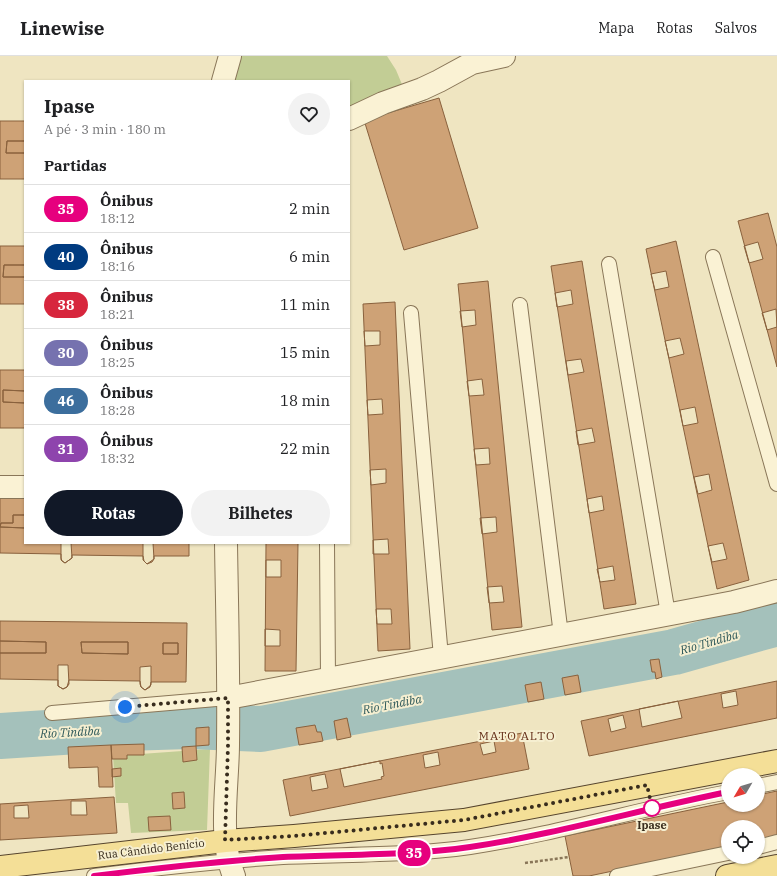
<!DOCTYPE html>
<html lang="pt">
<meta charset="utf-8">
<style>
body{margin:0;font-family:"IBM Plex Serif",serif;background:#f2f2f2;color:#202124;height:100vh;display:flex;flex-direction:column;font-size:15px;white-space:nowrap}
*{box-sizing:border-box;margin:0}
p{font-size:13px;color:#757577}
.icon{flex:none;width:22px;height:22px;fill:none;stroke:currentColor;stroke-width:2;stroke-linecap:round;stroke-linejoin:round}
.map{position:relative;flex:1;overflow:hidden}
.panel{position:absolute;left:24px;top:24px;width:326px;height:464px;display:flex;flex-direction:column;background:#fff;border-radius:0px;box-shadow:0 1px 3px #0004}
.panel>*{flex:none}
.badge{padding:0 8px;border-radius:13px;font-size:14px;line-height:26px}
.needle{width:26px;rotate:232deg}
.tools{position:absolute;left:721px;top:712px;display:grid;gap:8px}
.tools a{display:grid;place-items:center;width:44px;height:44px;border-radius:50%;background:#fff;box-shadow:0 1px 3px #0004;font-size:20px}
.you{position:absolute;width:20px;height:20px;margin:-10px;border:3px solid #fff;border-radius:50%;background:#1a73e8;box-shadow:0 0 0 6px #1a73e833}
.map>.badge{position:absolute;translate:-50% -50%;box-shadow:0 0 0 2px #fff}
h2{padding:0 20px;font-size:15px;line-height:36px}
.round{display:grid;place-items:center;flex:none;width:42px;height:42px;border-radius:21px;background:#f2f2f2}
.summary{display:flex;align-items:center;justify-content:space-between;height:68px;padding:0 20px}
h1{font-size:19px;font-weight:800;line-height:30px}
.cta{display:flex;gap:8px;margin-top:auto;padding:8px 20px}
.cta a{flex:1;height:46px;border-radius:24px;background:#111827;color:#fff;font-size:16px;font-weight:800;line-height:46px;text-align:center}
.cta a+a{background:#f2f2f2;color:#202124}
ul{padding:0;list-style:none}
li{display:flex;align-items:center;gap:12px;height:48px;padding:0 20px;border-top:1px solid #e0e0e0}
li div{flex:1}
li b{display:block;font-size:15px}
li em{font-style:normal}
li .badge{min-width:44px;font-weight:700;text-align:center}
header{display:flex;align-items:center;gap:24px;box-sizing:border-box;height:56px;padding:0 20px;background:#fff;border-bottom:1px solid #e0e0e0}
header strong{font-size:19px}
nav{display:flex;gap:22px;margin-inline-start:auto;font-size:14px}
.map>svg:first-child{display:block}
.green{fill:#c2cd95}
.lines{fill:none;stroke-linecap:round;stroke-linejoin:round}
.river{stroke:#a4c1bb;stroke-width:46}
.building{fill:#cea276;stroke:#89613d;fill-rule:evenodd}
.service-casing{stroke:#897658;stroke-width:16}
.minor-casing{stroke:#897658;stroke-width:24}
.primary-casing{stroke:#56442d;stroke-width:24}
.path{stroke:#897658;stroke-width:2.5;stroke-dasharray:3 2;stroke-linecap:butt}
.service{stroke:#faf2d4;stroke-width:14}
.minor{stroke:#faf2d4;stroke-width:22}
.primary{stroke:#f4df97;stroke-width:22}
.line-casing{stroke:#fff;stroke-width:9}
.line{stroke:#e6007e;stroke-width:6}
.walk{stroke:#382c1d;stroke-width:4;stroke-dasharray:0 7.2}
.stop-dot{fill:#fff;stroke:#e6007e;stroke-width:2}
.labels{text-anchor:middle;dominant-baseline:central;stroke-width:4;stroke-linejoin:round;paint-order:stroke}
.stop-label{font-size:11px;font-weight:bold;fill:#382c1d;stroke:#f6efd1}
.street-label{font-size:11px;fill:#382c1d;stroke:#f6efd1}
.water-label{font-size:12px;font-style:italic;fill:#2c5758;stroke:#f6efd1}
.neighbourhood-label{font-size:12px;letter-spacing:1px;fill:#66311b;stroke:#f6efd1}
</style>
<header>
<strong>Linewise</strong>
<nav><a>Mapa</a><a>Rotas</a><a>Salvos</a></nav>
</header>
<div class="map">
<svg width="777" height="820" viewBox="0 0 777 820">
<rect width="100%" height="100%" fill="#efe5c1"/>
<path class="green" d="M231,0H387L396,14L406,38L349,63V25H225Z
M210,693L207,774L131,777L128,747H116L113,700Z"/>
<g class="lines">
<path class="river" d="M0,680L124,672L190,670L261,673L674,596L777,567"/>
</g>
<path class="building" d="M439,42L478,172L404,194L364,64Z
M0,65H25V85H7L6,97H25V123H0Z
M7,85H25V97H6Z
M768,157L777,191V311L738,165Z
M676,185L749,524L717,533L646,193Z
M758,186L763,203L749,207L744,190Z
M0,190H25V209H4L3,221H25V248H0Z
M582,205L636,548L604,553L551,210Z
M4,209H25V221H3Z
M666,215L669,231L655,234L651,218Z
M488,225L522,571L492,574L458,228Z
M571,234L573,248L557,251L555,237Z
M395,246L410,593L378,595L363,248Z
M776,253L777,271L767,274L762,257Z
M475,254L476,269L462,271L460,255Z
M364,275H380V289L365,290Z
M680,282L684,298L669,302L665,285Z
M581,303L584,316L568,319L566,305Z
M0,314H25V335L3,334V346L25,347V372H0Z
M482,323L484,339L469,340L467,325Z
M3,334L25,335V347L3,346Z
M382,343L383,358L368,359L367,344Z
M695,351L698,367L683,370L680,354Z
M592,372L595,386L578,389L576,375Z
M489,392L490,408L476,409L474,393Z
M386,413V427L371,429L370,414Z
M709,418L712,434L698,438L694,421Z
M0,439H25V459H13V467H1L0,471L25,472V487H189V500H154V503L152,506L147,508L144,505L143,500L72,499V502L65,507L61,504V498L0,497Z
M602,440L604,454L589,457L587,443Z
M13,459H25V472L0,471L1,467H13Z
M496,461L497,476L482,478L480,462Z
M388,483L389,498H373V484Z
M61,487H71L72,502L65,507L62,505L61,502Z
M143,487H153L154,503L147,508L143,504Z
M266,487H298L296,615H265Z
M723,487L727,503L712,506L708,490Z
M266,504H281V521H266Z
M613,510L615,524L600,526L597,513Z
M502,530L504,546L489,547L487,531Z
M376,553H391L392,568H377Z
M0,565L187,567L186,626H151L150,631L145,634L141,631L140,625L69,624L67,631L63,633L58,630V624L0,623V597H46V586L0,585ZM81,586H128V598L82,597ZM163,587H178V598H163Z
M265,573L280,574V590H265Z
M0,585L46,586V597H0Z
M81,586H128V598L82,597Z
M163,587H178V598H163Z
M659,603L662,621L656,623L655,616H652L650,604Z
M58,609H68L69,628L67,631L63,633L58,630Z
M151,610V629L145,634L141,631L140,628V611Z
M578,619L581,636L565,639L562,622Z
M777,625V662L589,700L581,665Z
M541,626L544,643L528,646L525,629Z
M736,635L738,649L723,652L721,638Z
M678,645L682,662L642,671L639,653Z
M623,659L626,672L611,676L608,663Z
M347,662L351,681L337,684L334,665Z
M315,669L317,676H321L323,685L299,689L296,672Z
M209,671V689L196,690V672Z
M522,677L529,713L290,760L283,724Z
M494,685L496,696L483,699L480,688Z
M144,688V699H127V703H112L111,689Z
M111,689L113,731H99L98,711L69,712L68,691Z
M196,690L197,704L183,706L182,691Z
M438,696L440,709L425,712L423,699Z
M380,705V708L382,707L384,720L381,721L382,723L344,731L340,713Z
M121,712V720L112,721V713Z
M325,718L328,732L312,735L310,721Z
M777,735V781L758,785V771H728V791L589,820H573L565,780L728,746V749H758V739Z
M184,736L185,752L173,753L172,737Z
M114,741L117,777L0,784V748Z
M71,745H86L87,759H71Z
M28,749L29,762H14V750Z
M170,760L171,774L149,775L148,761Z"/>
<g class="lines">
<g class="service-casing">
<path id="service" d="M713,201L777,428
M609,208L668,558
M520,249L561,579
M411,257L441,601
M327,487L328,623
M52,657L228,642
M758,730L777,726
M758,791L777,786
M94,820C157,812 220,805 283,801C346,798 408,800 470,791C557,778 642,752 728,736
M617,820L728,797"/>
</g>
<g class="minor-casing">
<path id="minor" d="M223,25L230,0
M349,63L383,47L422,33L439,25L472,7L504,0
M0,431H25
M226,487C227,554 229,621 228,688C228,728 218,783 234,820
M228,642L734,546L777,535"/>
</g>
<g class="primary-casing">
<path id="primary" d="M0,811L225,785L294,780L464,764L777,705
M727,820L777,810"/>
</g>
<path class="path" d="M525,807L569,801"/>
<use href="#service" class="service"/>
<use href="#minor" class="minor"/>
<use href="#primary" class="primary"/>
</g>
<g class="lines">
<g class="line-casing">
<path id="line" d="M94,820C157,812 220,805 283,801C346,798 408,800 470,791C557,778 642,753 728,736"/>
</g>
<use href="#line" class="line"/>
<path class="walk" d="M125,651L228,642V689L225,784L294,780L464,764L647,729L652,752"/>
</g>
<circle class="stop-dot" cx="652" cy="752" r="8"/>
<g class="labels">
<g class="stop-label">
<text x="652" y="769">Ipase</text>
</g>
<g class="street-label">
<text transform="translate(151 793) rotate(-7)">Rua Cândido Benício</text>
</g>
<g class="water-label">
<text transform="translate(709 586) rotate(-16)">Rio Tindiba</text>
<text transform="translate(392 648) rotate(-11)">Rio Tindiba</text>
<text transform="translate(70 676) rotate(-3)">Rio Tindiba</text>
</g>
<g class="neighbourhood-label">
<text x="517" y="679">MATO ALTO</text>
</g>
</g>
</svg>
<div class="tools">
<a><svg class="needle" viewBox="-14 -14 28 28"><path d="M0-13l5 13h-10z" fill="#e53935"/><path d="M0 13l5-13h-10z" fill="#757577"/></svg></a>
<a><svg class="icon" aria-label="locate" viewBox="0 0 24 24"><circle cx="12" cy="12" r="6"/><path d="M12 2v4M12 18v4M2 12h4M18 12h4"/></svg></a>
</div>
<div class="you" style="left:125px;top:651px"></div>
<b class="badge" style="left:414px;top:797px;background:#e6007e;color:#fff">35</b>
<section class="panel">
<div class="summary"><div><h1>Ipase</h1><p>A pé · 3 min · 180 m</p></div><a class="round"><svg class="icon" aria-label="heart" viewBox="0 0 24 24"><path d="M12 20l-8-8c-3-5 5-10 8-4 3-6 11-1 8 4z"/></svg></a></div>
<h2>Partidas</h2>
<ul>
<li><span class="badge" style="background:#e6007e;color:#fff">35</span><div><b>Ônibus</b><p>18:12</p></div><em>2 min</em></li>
<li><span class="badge" style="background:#003b80;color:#fff">40</span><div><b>Ônibus</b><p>18:16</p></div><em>6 min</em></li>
<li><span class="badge" style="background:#d7263d;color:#fff">38</span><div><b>Ônibus</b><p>18:21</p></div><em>11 min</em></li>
<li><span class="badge" style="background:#7672af;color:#fff">30</span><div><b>Ônibus</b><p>18:25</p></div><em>15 min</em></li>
<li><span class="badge" style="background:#3c6e9d;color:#fff">46</span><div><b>Ônibus</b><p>18:28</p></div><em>18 min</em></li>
<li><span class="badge" style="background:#8e44ad;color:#fff">31</span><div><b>Ônibus</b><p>18:32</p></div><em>22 min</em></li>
</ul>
<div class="cta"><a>Rotas</a><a>Bilhetes</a></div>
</section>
</div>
